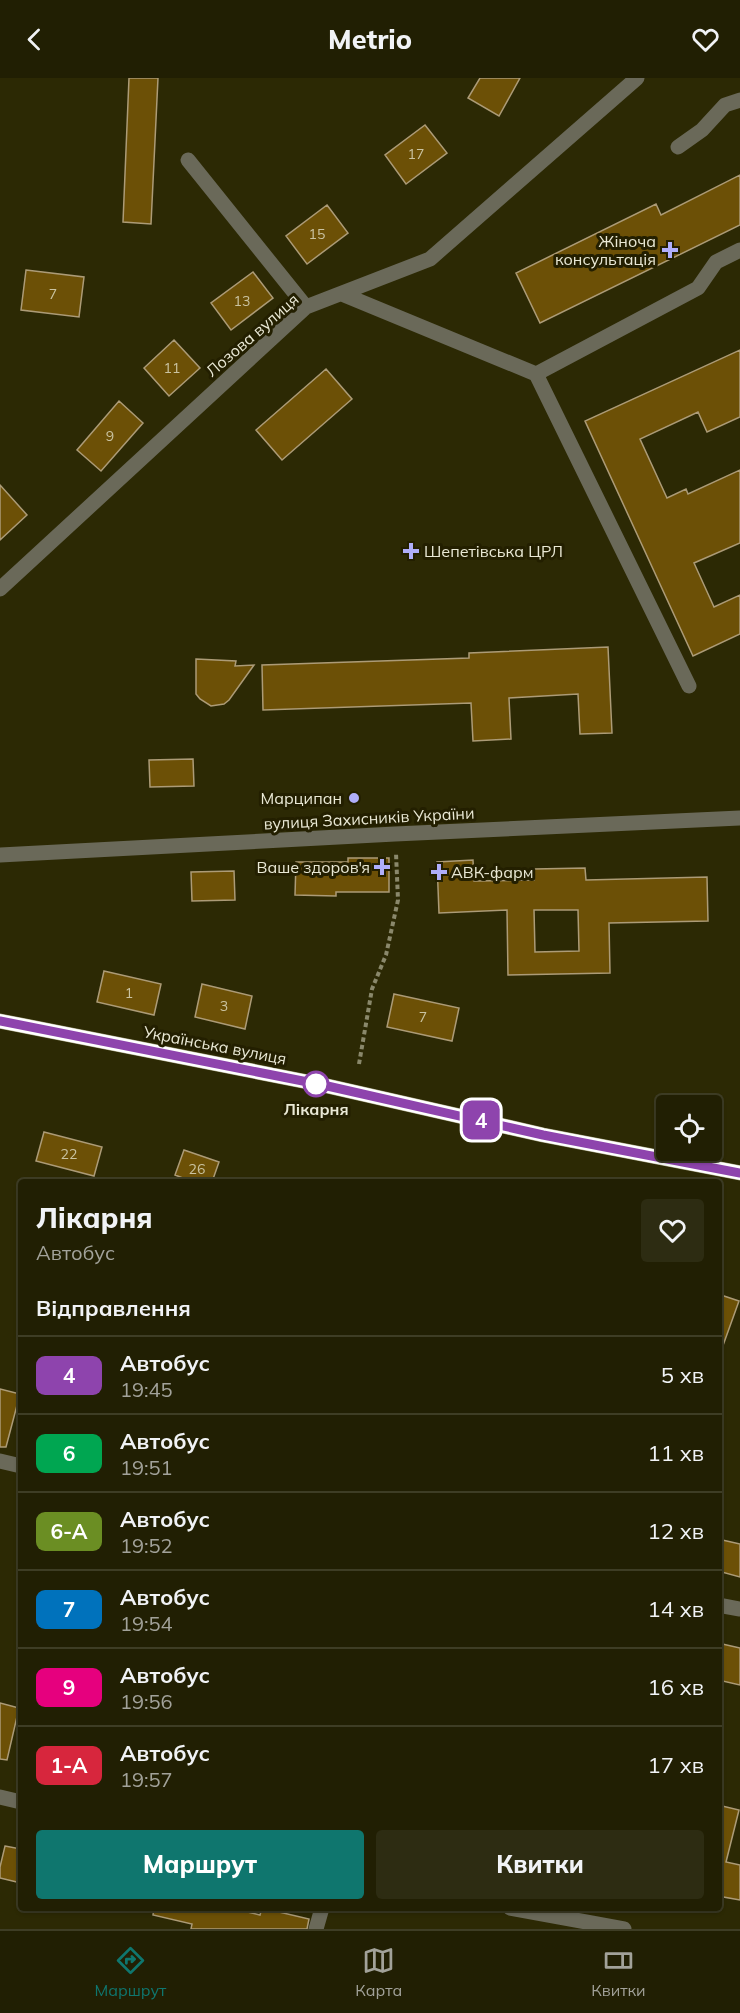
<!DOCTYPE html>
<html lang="uk">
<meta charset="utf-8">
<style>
body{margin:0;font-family:Mulish,sans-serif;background:#2d2c12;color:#f1f3f6;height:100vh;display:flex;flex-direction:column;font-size:22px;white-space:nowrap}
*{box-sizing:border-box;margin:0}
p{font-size:20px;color:#a2a29a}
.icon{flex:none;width:33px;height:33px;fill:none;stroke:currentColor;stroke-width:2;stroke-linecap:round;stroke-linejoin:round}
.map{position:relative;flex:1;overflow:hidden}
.drawer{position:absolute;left:18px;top:1101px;width:704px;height:732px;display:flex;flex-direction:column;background:#211f03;border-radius:6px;box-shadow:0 2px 4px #0004,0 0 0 2px #3e3d25}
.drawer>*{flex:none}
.badge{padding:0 12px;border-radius:9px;font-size:21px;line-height:39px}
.buttons{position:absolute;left:656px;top:1017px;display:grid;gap:12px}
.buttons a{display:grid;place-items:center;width:66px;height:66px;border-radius:6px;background:#211f03;box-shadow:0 2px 4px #0004,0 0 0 2px #3e3d25;font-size:30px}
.map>.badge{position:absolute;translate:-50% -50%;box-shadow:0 0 0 3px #fff}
h2{padding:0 18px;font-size:22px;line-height:54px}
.round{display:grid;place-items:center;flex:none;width:63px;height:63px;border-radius:6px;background:#2d2c12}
.overview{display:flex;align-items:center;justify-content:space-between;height:102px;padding:0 18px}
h1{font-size:28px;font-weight:800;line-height:45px}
.primary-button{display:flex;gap:12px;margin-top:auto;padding:12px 18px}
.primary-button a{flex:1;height:69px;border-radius:6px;background:#0f766e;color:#fff;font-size:24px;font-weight:800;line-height:69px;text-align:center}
.primary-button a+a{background:#2d2c12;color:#f1f3f6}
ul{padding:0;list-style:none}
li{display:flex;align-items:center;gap:18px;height:78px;padding:0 18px;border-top:2px solid #3e3d25}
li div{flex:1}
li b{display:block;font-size:22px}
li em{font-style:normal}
li .badge{min-width:66px;font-weight:700;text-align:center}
header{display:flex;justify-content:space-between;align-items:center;height:78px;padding:0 18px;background:#211f03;font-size:27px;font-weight:800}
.tab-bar{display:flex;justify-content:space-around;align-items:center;height:84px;border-top:2px solid #3e3d25;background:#211f03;font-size:16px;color:#a2a29a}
.tab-bar a{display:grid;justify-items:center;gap:3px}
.tab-bar .active{color:#0f766e}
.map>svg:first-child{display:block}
.building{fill:#6c5006;stroke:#ac9b77;stroke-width:1.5;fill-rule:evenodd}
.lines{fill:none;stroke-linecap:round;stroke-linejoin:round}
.path{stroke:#8a886b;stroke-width:4;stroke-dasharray:4.5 3;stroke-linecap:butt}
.minor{stroke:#6a6959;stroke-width:15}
.major{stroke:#acaa89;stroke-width:15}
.line-casing{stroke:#fff;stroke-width:14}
.line{stroke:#8e44ad;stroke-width:9}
.poi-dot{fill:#afaefa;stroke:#231f00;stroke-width:2}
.stop-dot{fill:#fff;stroke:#8e44ad;stroke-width:3}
.labels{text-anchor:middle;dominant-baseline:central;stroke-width:6;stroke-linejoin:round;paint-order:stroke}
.number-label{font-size:14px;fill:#cac3a1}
.poi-label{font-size:16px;fill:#eae9d5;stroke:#231f00;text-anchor:end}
.street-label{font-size:16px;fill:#eae9d5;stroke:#231f00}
.stop-label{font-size:16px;font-weight:bold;fill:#eae9d5;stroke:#231f00}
</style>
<header><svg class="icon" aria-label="back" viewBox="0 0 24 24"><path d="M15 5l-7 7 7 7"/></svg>Metrio<svg class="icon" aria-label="heart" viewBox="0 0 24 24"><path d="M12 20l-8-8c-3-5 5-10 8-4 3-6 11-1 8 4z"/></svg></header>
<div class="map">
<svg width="740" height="1851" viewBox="0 0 740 1851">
<rect width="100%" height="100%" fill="#2c2904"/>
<path class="building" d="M129,0H158L151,146L123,144Z
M480,0H520L499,38L468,20Z
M425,47L447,75L406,106L385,77Z
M740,97V147L540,245L516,195L656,126L661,137Z
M327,127L348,155L307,186L286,158Z
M26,192L84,199L79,239L21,232Z
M253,194L273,220L231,252L211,225Z
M174,262L200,290L169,318L144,290Z
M740,272V339L707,354L698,334L640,361L667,420L686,411L688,416L740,392V465L694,485L714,529L740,517V556L693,578L585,343Z
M326,291L352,321L282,382L256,352Z
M119,323L143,345L101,393L77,372Z
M0,407L27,437L0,462Z
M608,569L612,655L580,656L578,616L509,620L511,661L473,663L471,625L263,632L262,587L469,580V575Z
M196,581L236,583L235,588L254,587L229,622L224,626L211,628L200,621L196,616Z
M193,681L194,708L150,709L149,682Z
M348,780H389V814H336V818L295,817L296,784H348Z
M473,782L474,803L534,802V791L585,790L586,802L707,799L708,843L609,845L610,895L508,897L507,832L439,835L437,784ZM534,832H578L579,873L535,874Z
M234,793L235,822L192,823L191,794Z
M104,893L161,906L154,937L97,924Z
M202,906L252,918L245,951L195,939Z
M394,916L459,930L452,963L387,949Z
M44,1054L102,1069L94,1098L36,1083Z
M184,1072L219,1084L212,1104H193L175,1097Z
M718,1216L739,1223L721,1273L718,1272Z
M0,1311L20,1316L6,1369H0Z
M718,1461L740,1466V1499L718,1493Z
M718,1565L740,1570V1607L718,1602Z
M0,1625L19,1630L7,1682L0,1681Z
M718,1727L739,1732L726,1784L740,1787V1822L718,1818Z
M5,1768L21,1771V1805L0,1800V1789Z
M154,1830H230L260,1837L262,1830L309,1841L307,1851H191L192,1846L153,1837Z"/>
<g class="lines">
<path class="path" d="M359,986L372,911L386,877L398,822L396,775"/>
<path class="minor" d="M678,69L702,52L725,27L740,22
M188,82L306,229
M342,216L536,296L698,210L716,184L740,172
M536,296L689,608
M0,511L306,229L430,181L637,0
M0,777L395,756L740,740
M0,1383L21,1388
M718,1527L740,1531
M0,1719L21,1724
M510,1830L624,1851
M316,1851L322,1830"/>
<path class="major" d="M0,943L323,1007L543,1057L740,1095"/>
</g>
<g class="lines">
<g class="line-casing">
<path id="line" d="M0,943L323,1007L543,1057L740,1095"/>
</g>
<use href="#line" class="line"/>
</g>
<g class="poi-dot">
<path d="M667 163h6v6h6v6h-6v6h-6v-6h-6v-6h6z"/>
<path d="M408 464h6v6h6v6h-6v6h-6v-6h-6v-6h6z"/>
<circle cx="354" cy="720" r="6"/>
<path d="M379 780h6v6h6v6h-6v6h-6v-6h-6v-6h6z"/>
<path d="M436 785h6v6h6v6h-6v6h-6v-6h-6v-6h6z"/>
</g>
<circle class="stop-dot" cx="316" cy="1006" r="12"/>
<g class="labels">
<g class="number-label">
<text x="416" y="76">17</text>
<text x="317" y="156">15</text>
<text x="53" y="216">7</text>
<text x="242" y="223">13</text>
<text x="172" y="290">11</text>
<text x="110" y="358">9</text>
<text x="129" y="915">1</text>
<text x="224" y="928">3</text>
<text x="423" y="939">7</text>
<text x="69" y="1076">22</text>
<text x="197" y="1091">26</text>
</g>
<g class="poi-label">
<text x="656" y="163">Жіноча<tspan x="656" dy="18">консультація</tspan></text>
<text x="424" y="473" text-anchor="start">Шепетівська ЦРЛ</text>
<text x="342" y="720">Марципан</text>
<text x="370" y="789">Ваше здоров'я</text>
<text x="451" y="794" text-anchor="start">АВК-фарм</text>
</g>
<g class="street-label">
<text transform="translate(252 257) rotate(-41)">Лозова вулиця</text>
<text transform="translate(369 740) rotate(-3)">вулиця Захисників України</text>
<text transform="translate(215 967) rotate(11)">Українська вулиця</text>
</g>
<g class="stop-label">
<text x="316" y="1031">Лікарня</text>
</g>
</g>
</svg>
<div class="buttons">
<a><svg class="icon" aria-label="locate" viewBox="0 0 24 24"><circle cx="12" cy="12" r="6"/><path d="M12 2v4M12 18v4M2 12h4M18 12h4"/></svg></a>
</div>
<b class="badge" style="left:481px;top:1042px;background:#8e44ad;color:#fff">4</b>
<section class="drawer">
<div class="overview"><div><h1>Лікарня</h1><p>Автобус</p></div><a class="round"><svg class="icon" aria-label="heart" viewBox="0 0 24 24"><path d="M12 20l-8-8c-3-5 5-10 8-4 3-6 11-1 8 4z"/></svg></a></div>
<h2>Відправлення</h2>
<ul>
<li><span class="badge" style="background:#8e44ad;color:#fff">4</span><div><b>Автобус</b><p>19:45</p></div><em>5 хв</em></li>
<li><span class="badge" style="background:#00a651;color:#fff">6</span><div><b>Автобус</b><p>19:51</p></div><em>11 хв</em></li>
<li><span class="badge" style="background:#6b8e23;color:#fff">6-А</span><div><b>Автобус</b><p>19:52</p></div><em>12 хв</em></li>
<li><span class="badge" style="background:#0072bc;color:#fff">7</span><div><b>Автобус</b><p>19:54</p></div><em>14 хв</em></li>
<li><span class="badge" style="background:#e6007e;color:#fff">9</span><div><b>Автобус</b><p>19:56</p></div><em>16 хв</em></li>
<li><span class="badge" style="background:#d7263d;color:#fff">1-А</span><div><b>Автобус</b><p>19:57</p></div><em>17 хв</em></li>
</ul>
<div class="primary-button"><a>Маршрут</a><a>Квитки</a></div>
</section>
</div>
<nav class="tab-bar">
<a class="active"><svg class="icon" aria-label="directions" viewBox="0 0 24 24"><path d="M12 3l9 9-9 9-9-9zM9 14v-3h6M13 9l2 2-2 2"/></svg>Маршрут</a>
<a><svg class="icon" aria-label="map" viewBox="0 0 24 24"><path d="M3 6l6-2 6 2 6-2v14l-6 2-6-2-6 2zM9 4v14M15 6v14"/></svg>Карта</a>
<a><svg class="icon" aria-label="tickets" viewBox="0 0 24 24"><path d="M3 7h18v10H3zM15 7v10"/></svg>Квитки</a>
</nav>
